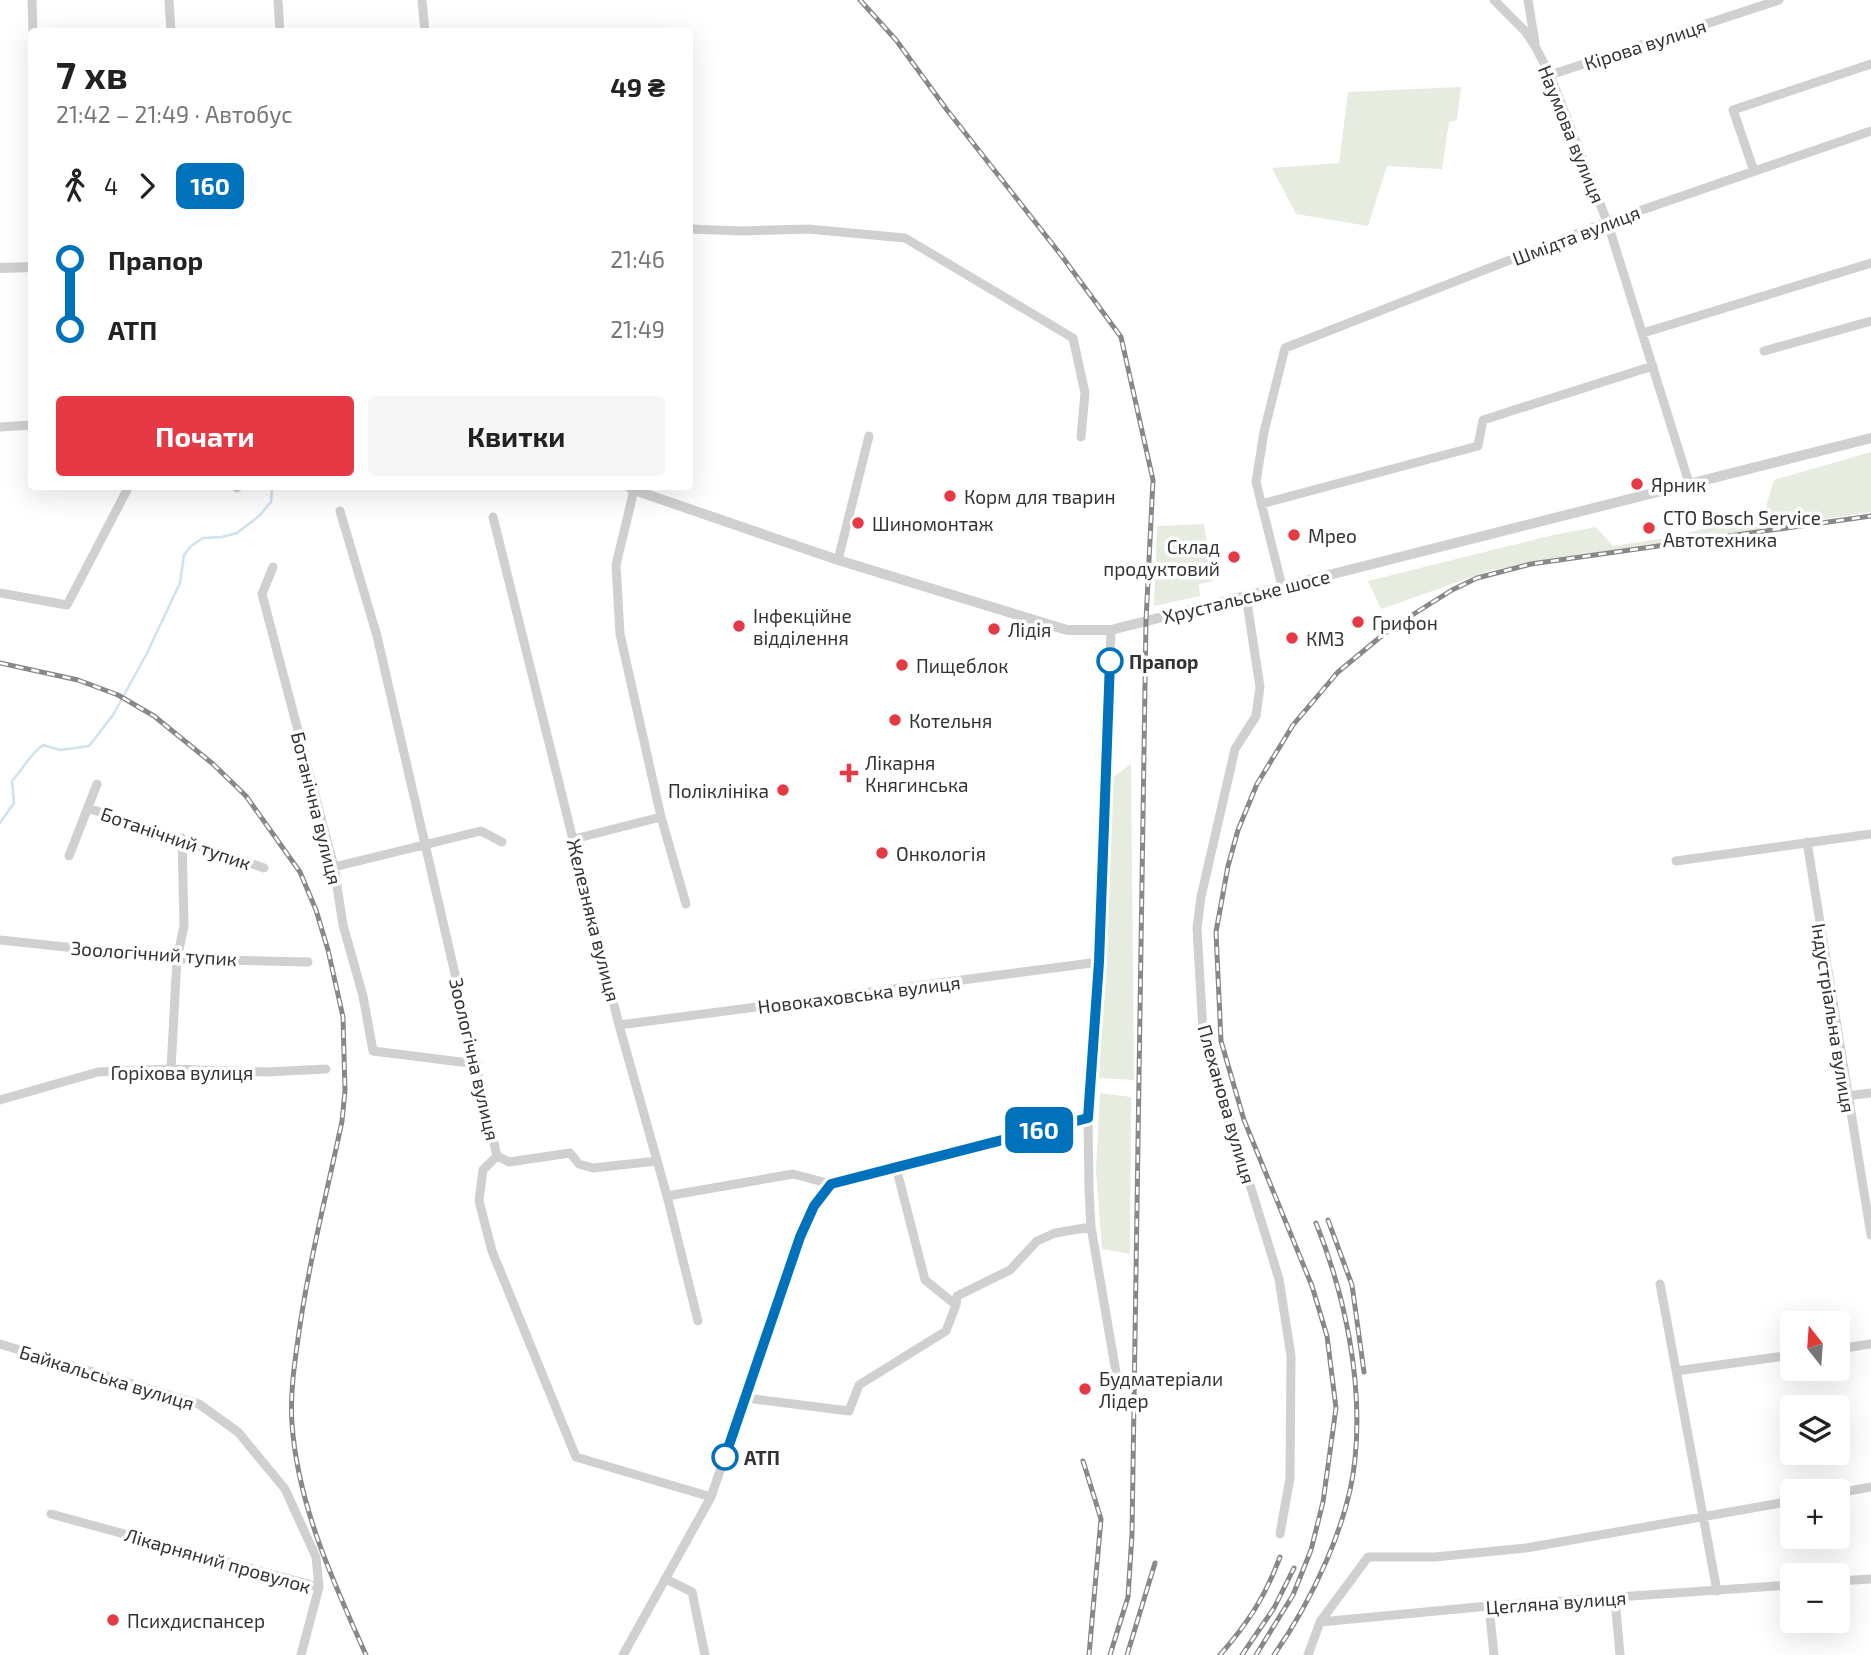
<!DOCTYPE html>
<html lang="uk">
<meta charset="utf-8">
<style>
body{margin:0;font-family:"Exo 2",sans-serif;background:#f6f6f6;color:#222;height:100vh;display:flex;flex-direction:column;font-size:26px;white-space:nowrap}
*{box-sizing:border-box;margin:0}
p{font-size:23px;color:#767676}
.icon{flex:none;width:38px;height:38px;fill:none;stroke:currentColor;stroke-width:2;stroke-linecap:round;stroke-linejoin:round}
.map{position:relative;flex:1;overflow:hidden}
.drawer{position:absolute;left:28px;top:28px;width:665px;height:462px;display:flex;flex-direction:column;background:#fff;border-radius:7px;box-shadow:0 7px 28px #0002}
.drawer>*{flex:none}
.badge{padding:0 14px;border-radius:10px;font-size:24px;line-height:46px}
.needle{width:46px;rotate:343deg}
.buttons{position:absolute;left:1780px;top:1311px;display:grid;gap:14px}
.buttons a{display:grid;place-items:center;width:70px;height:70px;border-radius:7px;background:#fff;box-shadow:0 7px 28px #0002;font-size:35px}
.map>.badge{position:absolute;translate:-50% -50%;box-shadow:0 0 0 4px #fff}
.legs{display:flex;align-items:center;gap:10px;height:77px;padding:0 28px;font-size:23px}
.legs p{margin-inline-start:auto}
.headline{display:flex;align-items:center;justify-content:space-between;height:119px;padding:0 28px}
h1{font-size:38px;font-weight:700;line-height:52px}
.primary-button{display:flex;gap:14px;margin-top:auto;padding:14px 28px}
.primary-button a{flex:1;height:80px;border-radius:7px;background:#e63946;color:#fff;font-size:28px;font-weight:700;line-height:80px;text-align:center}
.primary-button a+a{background:#f6f6f6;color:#222}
ul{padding:0 28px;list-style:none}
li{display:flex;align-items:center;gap:24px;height:70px;font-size:26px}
li i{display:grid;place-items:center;width:10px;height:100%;margin:0 9px;background:currentColor}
li i::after{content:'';width:18px;height:18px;margin:-9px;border:5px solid;border-radius:50%;background:#fff}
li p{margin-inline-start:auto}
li:first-child i{background:linear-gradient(#0000 50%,currentColor 0)}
li:last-child i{background:linear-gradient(currentColor 50%,#0000 0)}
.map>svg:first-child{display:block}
.green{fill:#e6ecdf}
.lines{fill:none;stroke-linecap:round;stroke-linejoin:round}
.stream{stroke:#cfe2ee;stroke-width:2.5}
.minor{stroke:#d0d0d0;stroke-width:9}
.tertiary{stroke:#d0d0d0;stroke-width:10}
.rail-casing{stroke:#888;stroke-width:5}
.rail{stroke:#fff;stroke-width:2.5;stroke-dasharray:8;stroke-linecap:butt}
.line-1-casing{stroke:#fff;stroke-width:16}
.line-1{stroke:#0072bc;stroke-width:10}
.poi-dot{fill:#e63946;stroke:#fff;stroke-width:2.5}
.stop-1-dot{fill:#fff;stroke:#0072bc;stroke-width:3.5}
.labels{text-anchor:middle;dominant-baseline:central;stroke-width:7;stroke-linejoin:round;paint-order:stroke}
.street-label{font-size:19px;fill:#333;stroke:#fff}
.poi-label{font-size:19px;fill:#333;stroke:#fff;text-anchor:start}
.stop-label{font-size:19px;font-weight:bold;fill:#333;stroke:#fff;text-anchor:start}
</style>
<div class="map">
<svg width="1871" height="1655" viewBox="0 0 1871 1655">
<rect width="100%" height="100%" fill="#fff"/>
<path class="green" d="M1461,87L1457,120L1449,122L1442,169L1387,166L1368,226L1296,214L1272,168L1339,163L1348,92Z
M1871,452V512L1492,570L1381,609L1368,581L1553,535L1596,527L1613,546L1672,537L1764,513L1774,480Z
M1204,524L1213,581L1199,584L1200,596L1154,606L1157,526Z
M1131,764L1134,1080L1099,1078L1113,777Z
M1100,1093L1131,1097L1130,1254L1102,1249L1096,1171Z"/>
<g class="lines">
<path class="stream" d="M0,823L14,803L12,781C23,769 30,754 43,745L60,750L89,746L113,715L147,653L180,583L184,555L191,546L203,538L222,537L237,533L259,516L271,502L272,486"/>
<path class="minor" d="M32,0L33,32
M169,0L171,32
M278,0L280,32
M422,0L425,32
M1494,0L1525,31L1535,46L1550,75L1608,224L1689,483
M1528,0L1535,43
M1550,75L1779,0
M1754,171L1733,110L1871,64
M690,229L741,231L808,229L905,238L1073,338L1085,393L1081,437
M1643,333L1871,263
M1764,351L1871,321
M0,427L32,425
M235,486L237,488
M634,490L616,565L620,634L661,817L686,904
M1261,504L1478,446L1483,420L1653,366
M340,511L377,636L497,1156L483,1170L479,1201L492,1251L576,1457L711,1497
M493,517L619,1025L667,1196L698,1321
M838,560L869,436
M273,567L262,594L334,867L343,925L363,996L373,1051L477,1064
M1282,586L1256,482L1264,432L1285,348L1607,222L1871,131
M0,593L67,605L129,486
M1246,596L1260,687L1256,716L1235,749L1201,897L1197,928L1203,1032L1279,1279L1291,1356L1290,1478L1280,1534
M1111,630L1099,962L1088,1118L1089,1190L1091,1227L1118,1384
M88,808L264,868
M574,839L661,817
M1807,842L1871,1235
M69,856L97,784
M1676,861L1871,834
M334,867L481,831L502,842
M0,940L177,959L308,962
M619,1025L1099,962
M171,1069L177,959L184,926L182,838
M1847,1096L1871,1093
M0,1100L98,1072L171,1069L267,1072L326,1069
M497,1156L509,1162L570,1153L579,1164L593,1168L657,1161
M896,1167L925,1280L956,1305
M667,1196L793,1174L831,1184L1088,1118
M1660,1284L1717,1591
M0,1344L199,1404L238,1432L285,1489L316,1557L319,1587
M1838,1349L1871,1344
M1676,1371L1792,1355
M746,1398L849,1411L859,1385L946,1331L956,1305L957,1296L1010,1270L1037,1241L1055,1233L1091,1227
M1838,1493L1871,1487
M51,1514L319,1587L301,1655
M666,1579L692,1592L705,1655
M1838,1581L1871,1579
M1615,1599L1620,1655
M1489,1606L1494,1655
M1320,1622L1489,1606L1792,1585
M623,1655L711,1497L800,1237L814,1206L831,1184
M1308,1655L1320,1622L1368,1557H1435L1526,1548L1792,1501"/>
<path class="tertiary" d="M0,268L32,267
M628,486L634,490L838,560L1067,630H1111L1871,438"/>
<g class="rail-casing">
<path id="rail" d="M860,0L896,40L947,110L1061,255L1121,337L1153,480L1146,621L1132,1534L1128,1597L1110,1655
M0,663L78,680L118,695L154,716L213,764L246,796L300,872L316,910L328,950L343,1017L345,1091L342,1121C327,1193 308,1265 298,1339C294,1367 290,1395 292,1424C298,1506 333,1581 366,1655
M1328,1220L1352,1285L1364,1372
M1083,1461L1101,1519L1089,1655
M1127,1655L1155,1563
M1220,1655C1248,1623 1265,1597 1280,1557
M1242,1655L1274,1608L1294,1568
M1256,1655L1293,1595L1311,1550L1323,1502L1336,1408L1327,1336L1312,1286L1244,1120L1221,1041L1216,932L1228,866L1238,830L1257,784L1293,725L1338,672L1390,629L1452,590L1477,578L1531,564L1871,516
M1274,1655C1311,1602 1349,1524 1355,1459C1363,1381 1345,1295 1316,1223"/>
</g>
<use href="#rail" class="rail"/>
</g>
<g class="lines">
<g class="line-1-casing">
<path id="line-1" d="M725,1457L800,1237L814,1206L831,1184L1088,1118L1099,962L1110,661"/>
</g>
<use href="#line-1" class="line-1"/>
</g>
<g class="poi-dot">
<circle cx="1637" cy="484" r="7"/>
<circle cx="950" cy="496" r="7"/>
<circle cx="858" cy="523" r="7"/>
<circle cx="1649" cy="528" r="7"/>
<circle cx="1294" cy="535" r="7"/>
<circle cx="1234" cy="557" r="7"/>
<circle cx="1358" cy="622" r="7"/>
<circle cx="739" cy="626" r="7"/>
<circle cx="994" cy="629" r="7"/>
<circle cx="1292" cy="638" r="7"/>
<circle cx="902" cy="665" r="7"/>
<circle cx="895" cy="720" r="7"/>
<path d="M845.5 762.5h7v7h7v7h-7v7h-7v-7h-7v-7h7z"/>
<circle cx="783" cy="790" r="7"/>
<circle cx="882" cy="853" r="7"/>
<circle cx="1085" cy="1389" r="7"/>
<circle cx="113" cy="1620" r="7"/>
</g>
<g class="stop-1-dot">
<circle cx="1110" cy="661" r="12"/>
<circle cx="725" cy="1457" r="12"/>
</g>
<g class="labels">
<g class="street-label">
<text transform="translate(1645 44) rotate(-18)">Кірова вулиця</text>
<text transform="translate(1572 134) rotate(68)">Наумова вулиця</text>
<text transform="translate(1576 235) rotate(-21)">Шмідта вулиця</text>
<text transform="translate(1246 596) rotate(-14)">Хрустальське шосе</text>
<text transform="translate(317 808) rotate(76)">Ботанічна вулиця</text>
<text transform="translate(176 838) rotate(19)">Ботанічний тупик</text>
<text transform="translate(594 920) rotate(76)">Железняка вулиця</text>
<text transform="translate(154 953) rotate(4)">Зоологічний тупик</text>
<text transform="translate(859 994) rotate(-7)">Новокаховська вулиця</text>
<text transform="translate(1834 1018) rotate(81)">Індустріальна вулиця</text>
<text transform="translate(475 1059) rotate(77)">Зоологічна вулиця</text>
<text x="182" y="1072">Горіхова вулиця</text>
<text transform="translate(1227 1104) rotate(74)">Плеханова вулиця</text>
<text transform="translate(107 1377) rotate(17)">Байкальська вулиця</text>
<text transform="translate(218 1560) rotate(16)">Лікарняний провулок</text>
<text transform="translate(1556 1602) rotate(-4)">Цегляна вулиця</text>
</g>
<g class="poi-label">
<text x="1651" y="484">Ярник</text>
<text x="964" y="496">Корм для тварин</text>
<text x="1663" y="517">СТО Bosch Service<tspan x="1663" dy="22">Автотехника</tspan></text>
<text x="872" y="523">Шиномонтаж</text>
<text x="1308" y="535">Мрео</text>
<text x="1220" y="546" text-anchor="end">Склад<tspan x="1220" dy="22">продуктовий</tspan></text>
<text x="753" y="615">Інфекційне<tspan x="753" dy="22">відділення</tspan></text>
<text x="1372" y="622">Грифон</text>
<text x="1008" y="629">Лідія</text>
<text x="1306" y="638">КМЗ</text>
<text x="916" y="665">Пищеблок</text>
<text x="909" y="720">Котельня</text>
<text x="865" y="762">Лікарня<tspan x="865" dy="22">Княгинська</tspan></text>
<text x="769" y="790" text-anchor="end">Поліклініка</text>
<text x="896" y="853">Онкологія</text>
<text x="1099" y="1378">Будматеріали<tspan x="1099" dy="22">Лідер</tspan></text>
<text x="127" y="1620">Психдиспансер</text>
</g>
<g class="stop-label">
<text x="1129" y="661">Прапор</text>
<text x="744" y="1457">АТП</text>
</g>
</g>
</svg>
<div class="buttons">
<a><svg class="needle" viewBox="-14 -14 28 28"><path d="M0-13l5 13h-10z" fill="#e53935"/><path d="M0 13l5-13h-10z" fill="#767676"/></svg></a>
<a><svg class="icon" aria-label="layers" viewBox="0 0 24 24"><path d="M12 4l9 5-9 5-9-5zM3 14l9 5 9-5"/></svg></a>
<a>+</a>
<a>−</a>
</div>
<b class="badge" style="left:1039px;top:1130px;background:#0072bc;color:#fff">160</b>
<section class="drawer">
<div class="headline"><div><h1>7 хв</h1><p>21:42 – 21:49 · Автобус</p></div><b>49 ₴</b></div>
<div class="legs"><svg class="icon" aria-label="walk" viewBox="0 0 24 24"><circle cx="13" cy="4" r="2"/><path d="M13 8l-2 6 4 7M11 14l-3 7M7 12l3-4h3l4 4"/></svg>4<svg class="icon" aria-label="forward" viewBox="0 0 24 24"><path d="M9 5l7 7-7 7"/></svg><b class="badge" style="background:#0072bc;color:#fff">160</b></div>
<ul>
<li><i style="color:#0072bc"></i><b>Прапор</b><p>21:46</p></li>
<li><i style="color:#0072bc"></i><b>АТП</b><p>21:49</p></li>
</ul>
<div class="primary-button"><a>Почати</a><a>Квитки</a></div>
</section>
</div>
